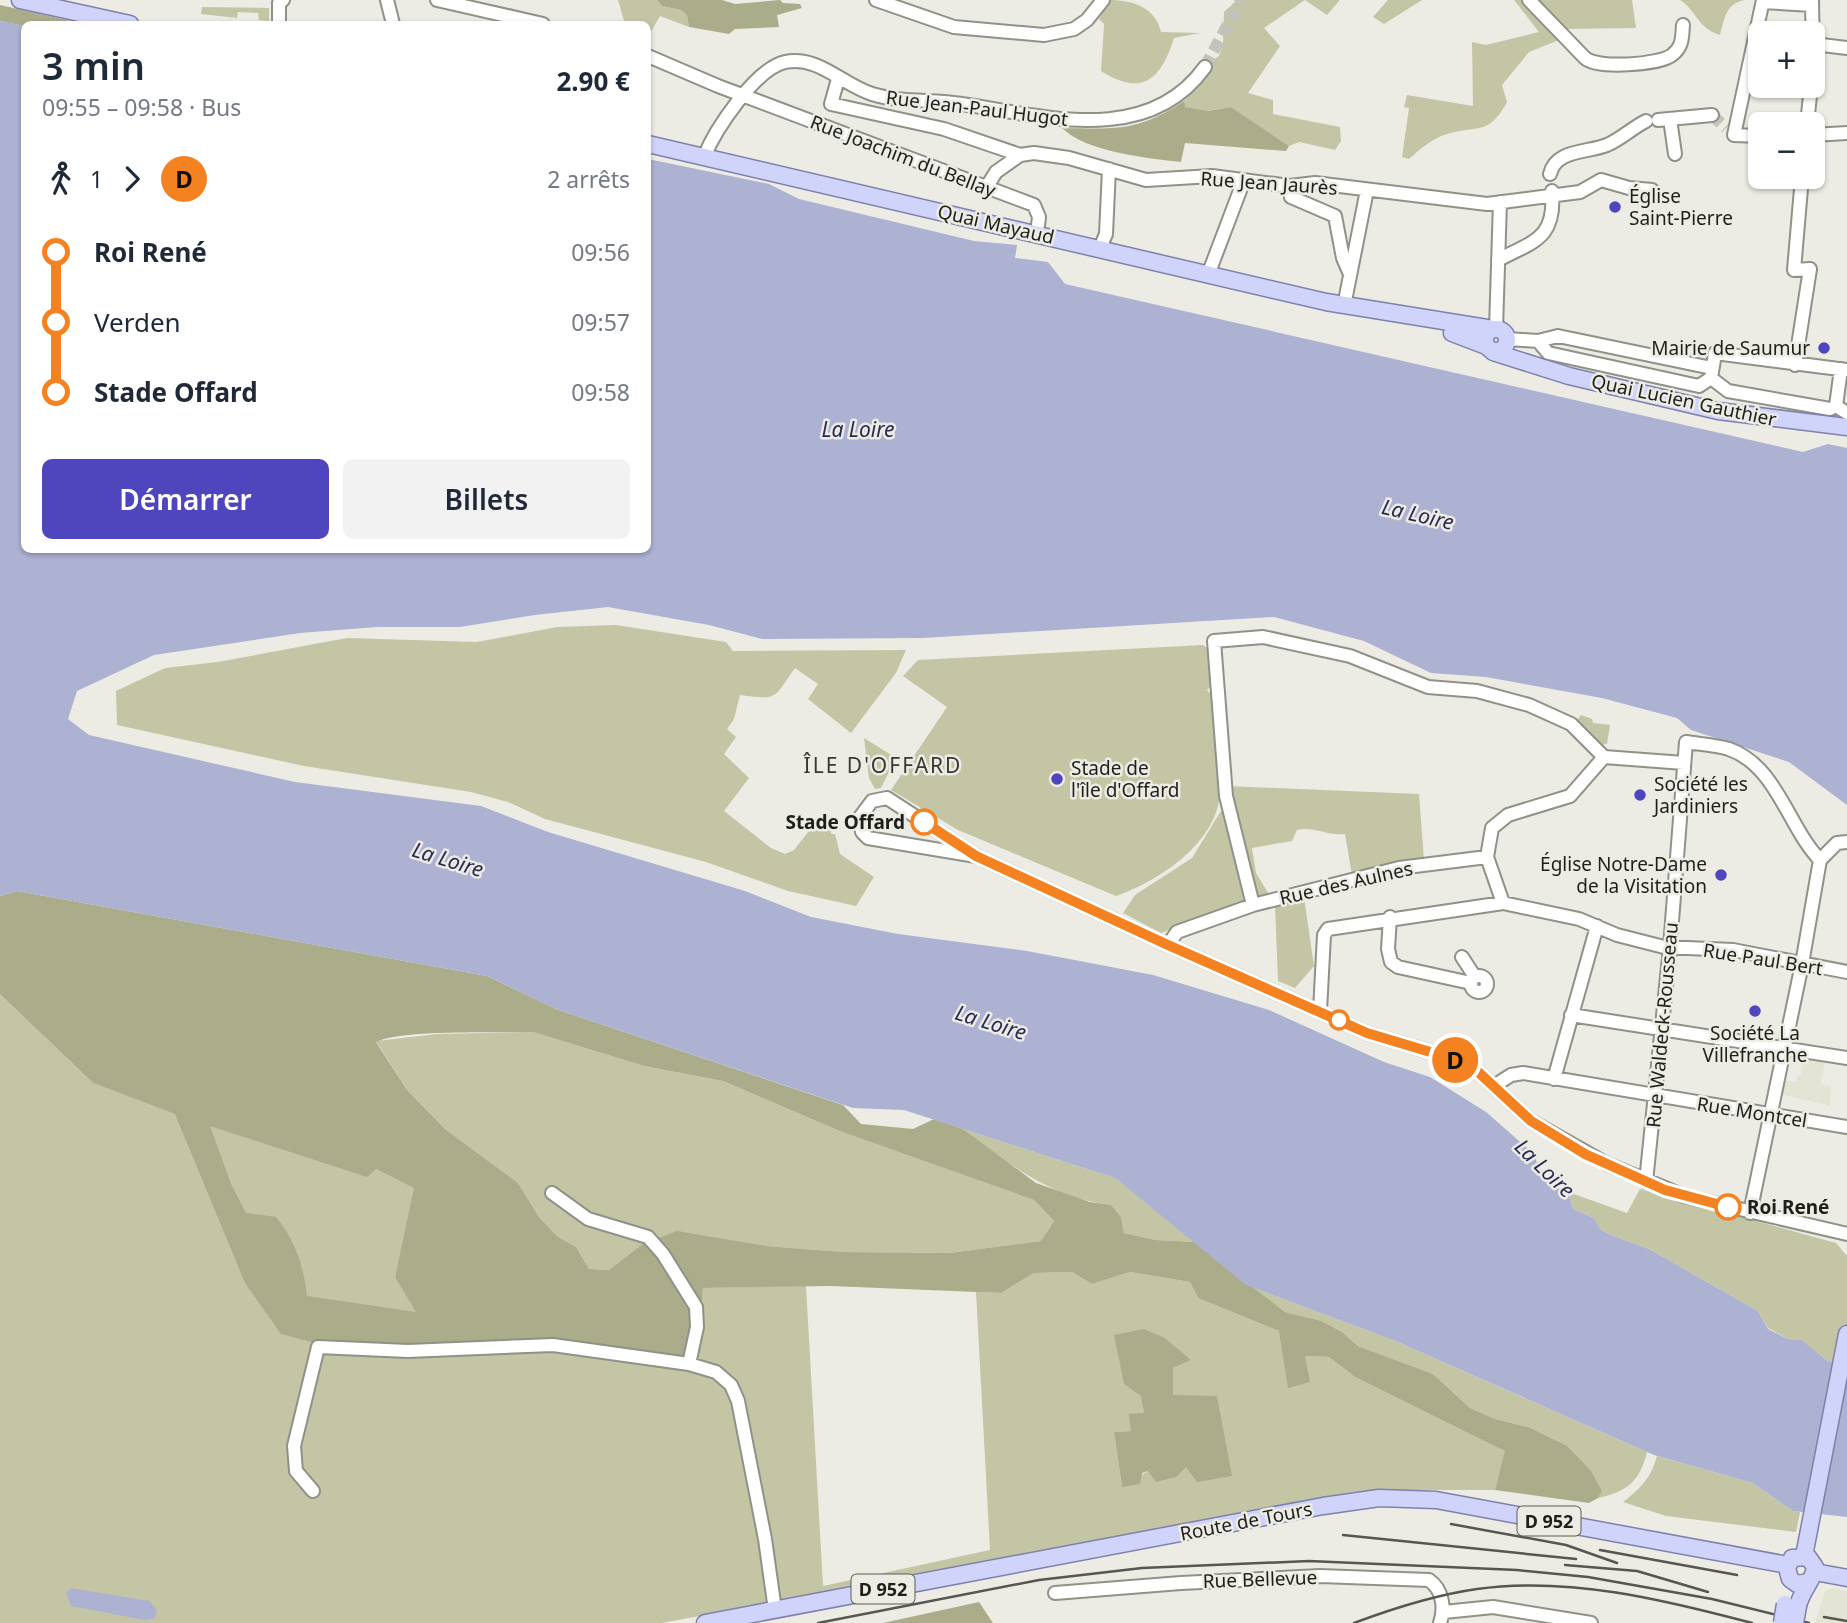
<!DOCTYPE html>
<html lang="fr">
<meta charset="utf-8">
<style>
body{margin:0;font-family:"Noto Sans",sans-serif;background:#f2f2f3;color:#1f2937;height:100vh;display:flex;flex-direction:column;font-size:26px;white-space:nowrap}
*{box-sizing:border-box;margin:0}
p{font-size:23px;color:#747a83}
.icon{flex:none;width:38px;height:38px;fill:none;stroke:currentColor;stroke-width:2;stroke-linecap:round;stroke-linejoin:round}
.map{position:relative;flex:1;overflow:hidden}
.sheet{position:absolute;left:21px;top:21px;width:630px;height:532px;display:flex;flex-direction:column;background:#fff;border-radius:10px;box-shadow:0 2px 5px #0004}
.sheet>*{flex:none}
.badge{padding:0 14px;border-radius:23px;font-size:24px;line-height:46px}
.fabs{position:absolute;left:1748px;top:21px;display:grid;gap:14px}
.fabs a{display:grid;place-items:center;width:77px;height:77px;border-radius:10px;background:#fff;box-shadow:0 2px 5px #0004;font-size:35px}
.map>.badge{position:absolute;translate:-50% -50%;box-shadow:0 0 0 4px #fff}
.legs{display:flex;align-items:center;gap:10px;height:77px;padding:0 21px;font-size:23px}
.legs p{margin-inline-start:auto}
.head{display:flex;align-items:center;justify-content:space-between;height:119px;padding:0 21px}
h1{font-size:38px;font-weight:600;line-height:52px}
.action{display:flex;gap:14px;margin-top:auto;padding:14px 21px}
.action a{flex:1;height:80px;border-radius:10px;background:#4f46bd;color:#fff;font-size:28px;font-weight:600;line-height:80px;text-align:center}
.action a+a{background:#f2f2f3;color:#1f2937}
ul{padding:0 21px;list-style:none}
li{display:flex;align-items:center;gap:24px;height:70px;font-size:26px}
li i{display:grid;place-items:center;width:10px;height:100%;margin:0 9px;background:currentColor}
li i::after{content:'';width:18px;height:18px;margin:-9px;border:5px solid;border-radius:50%;background:#fff}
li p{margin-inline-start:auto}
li:first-child i{background:linear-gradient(#0000 50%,currentColor 0)}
li:last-child i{background:linear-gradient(currentColor 50%,#0000 0)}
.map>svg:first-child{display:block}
.built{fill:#e3e4d4}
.green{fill:#c3c5a5;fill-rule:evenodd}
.forest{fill:#abac8a;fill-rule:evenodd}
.water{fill:#adb1d2}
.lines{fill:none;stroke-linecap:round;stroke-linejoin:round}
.minor-tunnel{stroke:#c3c3bc;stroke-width:12;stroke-dasharray:12 6;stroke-linecap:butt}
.minor-casing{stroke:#909189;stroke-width:16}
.major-casing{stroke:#7e81aa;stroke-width:19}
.minor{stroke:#fff;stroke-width:12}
.major{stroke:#d0d3fa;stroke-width:16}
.rail{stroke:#565652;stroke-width:2.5}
.major-bridge-casing{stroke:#7e81aa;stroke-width:19;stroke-linecap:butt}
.major-bridge{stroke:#d0d3fa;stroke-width:16}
.line-1-casing{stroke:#fff;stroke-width:16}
.line-1{stroke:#f48221;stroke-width:10}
.poi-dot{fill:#4f46bd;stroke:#ecece4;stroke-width:2.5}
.stop-1-dot{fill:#fff;stroke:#f48221;stroke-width:3.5}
.labels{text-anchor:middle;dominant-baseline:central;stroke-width:5;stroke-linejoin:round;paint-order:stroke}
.shield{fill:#ecece4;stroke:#5c5c57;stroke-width:2}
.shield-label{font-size:18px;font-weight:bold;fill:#1e1e1b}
.street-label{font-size:19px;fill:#1e1e1b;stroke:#ecece4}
.poi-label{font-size:19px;fill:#1e1e1b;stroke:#ecece4;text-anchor:start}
.stop-label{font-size:19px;font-weight:bold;fill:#1e1e1b;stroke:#ecece4;text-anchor:end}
.water-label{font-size:21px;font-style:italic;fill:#292955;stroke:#ecece4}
.neighbourhood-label{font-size:21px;letter-spacing:2px;fill:#393933;stroke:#ecece4}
</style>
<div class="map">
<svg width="1847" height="1623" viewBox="0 0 1847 1623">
<rect width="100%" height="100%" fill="#ecece4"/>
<path class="built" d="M1802,1058L1825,1061L1821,1084L1831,1086L1830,1106L1780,1094L1784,1080L1796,1082L1798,1075H1801Z
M1834,1588L1847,1591V1623H1815L1825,1591Z"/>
<path class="green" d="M618,0H657L662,6L681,10L687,15L689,27L660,16L648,37V24H625Z
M1110,0C1133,0 1156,8 1161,32L1200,33L1174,38C1161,80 1142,97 1101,71L1104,24L1099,19Z
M1237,0H1340L1327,15L1305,0L1264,28L1280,46L1248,93L1273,100V114L1340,127L1341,141L1335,150L1299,142L1289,146L1231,107L1207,111L1184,107V101L1206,79L1213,60L1219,56L1223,45L1224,12Z
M1388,0H1422L1384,24L1373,17Z
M1514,0H1632L1636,28L1563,29L1559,40L1529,52L1502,85L1507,102C1489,136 1477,125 1447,134C1433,138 1420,149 1409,159L1402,157L1409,108L1404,107L1407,95L1473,106L1472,42L1486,45L1539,32Z
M1680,0H1745C1725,4 1725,18 1720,35C1696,27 1698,12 1680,0Z
M202,7L269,8V21L259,20L258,13L238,12L237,18L201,14Z
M616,625L726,642L733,651L906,650L896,673L851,733L808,699L818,684L795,668C773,699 779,700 740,695L734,719L727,729L736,737L724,754L749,778L724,811L771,848L785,854L794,850L816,822L831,820V834H835L840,854L874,877L856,906L788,891L706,862L545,819L508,802L471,792L304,766L117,725L116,691L165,668L218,662L347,638L477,642L557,627Z
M1203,645L1210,650L1214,684L1207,690L1215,699C1217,732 1224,769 1219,801C1211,847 1156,882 1116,896L958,830L891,790L947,707L903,676L918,660Z
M1581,715L1592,719L1593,723L1610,725L1607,744L1600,745L1575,723Z
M864,738L896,758L881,788L875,789L869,778Z
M1227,786L1419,794L1424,860L1352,875L1345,834C1326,836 1314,826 1297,830L1292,841L1252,848L1256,873L1270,896L1256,900Z
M1224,806L1246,892L1244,901L1161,933L1123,913L1135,895L1192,858Z
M1304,897L1314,966L1295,988L1278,981L1275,905Z
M0,994L93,1083L200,1123L376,1169L415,1188L395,1277L466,1345L548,1339L696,1365L702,1288L806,1286L823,1586L990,1550L976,1292L1001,1293L1034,1273L1072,1272L1092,1284L1130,1272L1190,1282L1198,1298L1279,1331L1305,1356L1329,1357L1355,1377L1506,1451L1495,1490H1373L662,1623H0ZM1165,1338L1190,1360L1173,1368L1172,1395L1148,1471L1122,1487L1114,1432L1131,1431L1144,1413L1142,1396Z
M533,1032L644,1066L723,1081L842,1132L1034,1200L1054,1221L1041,1241L949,1253L843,1252L766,1246L641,1245L609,1270L589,1269L576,1247L557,1236L539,1217L518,1183L445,1129L407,1090L376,1041L437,1034Z
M963,1129L1115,1178L1194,1242L1156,1240L1124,1233L1121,1217L1111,1205C1049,1197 1011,1165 963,1129Z
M1640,1189L1836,1243L1847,1256V1360L1829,1362L1802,1340L1788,1339L1768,1328L1758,1311L1649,1249L1611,1235L1600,1229L1594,1218L1573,1209L1569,1196L1571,1193L1627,1213Z
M1246,1285L1393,1340L1647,1452C1640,1481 1627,1492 1598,1498L1602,1490L1528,1427L1495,1419L1470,1408L1433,1374L1358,1346L1342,1332L1322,1321L1285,1312Z
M1657,1456L1753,1483L1793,1511L1800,1512L1796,1532L1666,1516L1623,1502C1641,1488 1651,1478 1657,1456Z"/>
<path class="forest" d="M657,0H722L735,4L780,0L783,3L800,4L802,8L777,15L779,27L735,29L729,34L689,27L687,15L681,10L662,6Z
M0,5L84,24L24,26L0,21Z
M1184,101L1185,107L1208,111L1231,107L1289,146L1286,151L1185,143L1181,162C1147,158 1086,152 1062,128C1117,129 1137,132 1184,101Z
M17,891L487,976L556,1009L843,1105L861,1124L913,1129L934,1119L963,1129L1036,1183L1090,1202L1111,1205L1121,1217L1124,1233L1156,1240L1194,1242L1285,1312L1322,1321L1342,1332L1358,1346L1433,1374L1470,1408L1495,1419L1528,1427L1567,1446L1591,1471L1602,1491L1598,1498L1589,1503L1495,1490L1505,1451L1355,1377L1329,1357L1305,1356L1310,1382L1288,1388L1279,1331L1198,1298L1190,1282L1130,1272L1092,1284L1072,1272L1034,1273L1001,1293L831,1286L703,1288L696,1365L548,1339L466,1345L334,1348L281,1334L245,1283L175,1114L93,1083L0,994V896ZM533,1032L644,1066L723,1081L842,1132L1034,1200L1054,1221L1041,1241L949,1253L843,1252L766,1246L677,1231L641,1245L609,1270L589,1269L576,1247L557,1236L539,1217L518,1183L445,1129L407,1090L376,1042C401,1029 500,1033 533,1032ZM210,1126L367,1177L376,1169L414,1188L395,1277L416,1312L307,1296C304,1267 295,1240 276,1217L246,1213L231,1184Z
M1144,1329L1165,1338L1191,1360L1173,1368V1395L1217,1396L1232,1476L1197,1482L1186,1467L1176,1477L1156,1482L1148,1471L1142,1473L1140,1484L1122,1487L1114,1432L1131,1431L1129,1414L1144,1413L1141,1396L1124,1384L1114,1335Z
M979,1602L993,1623H883Z"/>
<path class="water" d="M0,21L24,26V550H648V159L769,184L799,199L974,241L1017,245L1015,258L1048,262L1065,284L1803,452L1828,444L1847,448V805L1789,762L1691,730L1677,718L1602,698L1486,677L1431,673L1364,641L1274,617L923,638L762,639L709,625L608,607L535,615L460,627H377L300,633L154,655L77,691L68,719L89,735L295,782L481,806L548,832L745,891L811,917L898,934L1027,951L1153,975L1269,1010L1384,1062L1430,1077L1486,1112L1533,1153L1538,1165L1553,1186L1571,1193L1569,1196L1573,1209L1594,1218L1600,1229L1611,1235L1649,1249L1758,1311L1768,1329L1788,1339L1802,1340L1829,1362L1847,1360V1517L1793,1511L1753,1483L1654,1455L1393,1340L1246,1285L1115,1178L904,1110L853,1108L556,1009L487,976L17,891L0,896Z
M71,1588L149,1601L157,1610L155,1618L145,1620L71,1606L66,1593Z"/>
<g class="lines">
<path class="minor-tunnel" d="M1205,67L1241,0
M1712,115L1726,128"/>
<g class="minor-casing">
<path id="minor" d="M387,0L393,24
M437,0L543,24
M876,0L954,27L1044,35L1074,29L1087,20L1103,0
M1529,0L1585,58C1597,69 1659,65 1672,55C1683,47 1682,37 1683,25
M1812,0L1813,59
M1763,2L1812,5
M279,24V3L283,0
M1814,44L1847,48
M648,56L718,86L1034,205L1039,217L1037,233
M838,79L831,104L944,129L1020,155L1034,153L1069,158L1146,180L1212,176L1290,186L1315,183L1487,204L1580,192L1601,180L1629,188L1652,190
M1670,119L1675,154
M1658,120L1712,115
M1807,124L1811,86
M1734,135L1763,0
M1734,135L1760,136
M1813,135L1847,133
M704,157C715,130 755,69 785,62C818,55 843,85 872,94C901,103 933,99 962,104C1043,116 1148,147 1205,67
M1550,174C1556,149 1587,153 1607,145C1621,139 1632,128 1646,121
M1290,186L1291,197L1335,216L1343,258L1349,272
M986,188L996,172L1020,155
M1100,248L1106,234L1109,169
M1498,260C1534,241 1556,239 1552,191
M1208,275L1244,180
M1344,306L1367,190
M1496,329L1500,202
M1507,339L1538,341L1558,336L1707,367L1713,366L1715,353L1847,370
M1538,341L1548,353L1699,386L1711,378L1713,366
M1795,365L1810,269L1794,270L1802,177
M1711,378L1728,391L1830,409L1836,406L1847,413
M1836,406L1841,369
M1604,757L1684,763
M976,856L868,838L862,832L860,817L872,801L887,798L976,856L1168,945L1367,1033L1457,1060L1475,1069L1531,1121L1607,1164L1684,1196L1847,1234
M1820,860L1837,843L1847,842
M1503,903L1487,857L1492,828L1508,815L1570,796L1604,757
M1253,905L1226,796L1214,641L1263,637L1350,656L1428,687L1477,691L1529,705L1571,724L1604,757
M1390,917L1388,949L1391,962L1398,967L1471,983
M1168,945L1177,932L1253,905L1399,868L1487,857
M1462,957L1475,977
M1471 984a8 8 0 1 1 16 0a8 8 0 1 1-16 0Z
M1320,1011L1324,935L1328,929L1503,903L1579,919L1617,935L1664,947L1733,950L1847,972
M1571,1015L1847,1058
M1554,1079L1597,926
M1494,1086L1511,1075L1523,1073L1847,1127
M1646,1182L1670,947L1686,742C1699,744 1715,745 1729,749C1777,766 1788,827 1820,860
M552,1193L588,1219L648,1237L663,1254L696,1307L697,1327L689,1364
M1750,1213L1802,964L1820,860
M313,1491L296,1471L294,1446L318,1347L408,1351L553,1345L689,1364L716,1372L731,1385L738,1401L765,1539L775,1610
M1055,1593L1181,1583L1320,1576L1429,1580C1443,1590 1445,1608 1440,1623
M1444,1612L1493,1607L1591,1623"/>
</g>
<g class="major-casing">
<path id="major" d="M20,0L130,24
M648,144L1326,302L1493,329
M1485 340a11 11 0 1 1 22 0a11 11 0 1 1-22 0Z
M1452,333L1486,346
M1493,352L1569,376L1718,411L1847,427
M1804,1556L1847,1334
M1815,1572L1847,1578
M1798,1606C1802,1589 1814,1580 1815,1567L1808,1557L1792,1558L1787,1568L1790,1579L1797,1584L1809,1582
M705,1623L1323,1506L1379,1498L1436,1500L1788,1565"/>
</g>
<use href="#minor" class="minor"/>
<use href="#major" class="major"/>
<path class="rail" d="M1451,1524L1566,1545L1617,1563
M1343,1535L1576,1559
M1600,1550L1737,1575
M1565,1565L1637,1571L1708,1592
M1824,1617L1847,1621
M818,1623L1039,1580L1142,1568L1309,1561L1517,1570L1588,1577L1712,1599L1809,1623
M1354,1623C1394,1608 1435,1595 1477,1589C1568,1576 1665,1600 1752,1623"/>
<g class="major-bridge-casing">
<path id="major-bridge" d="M1782,1623L1785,1604
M1795,1623L1798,1606"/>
</g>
<use href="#major-bridge" class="major-bridge"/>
</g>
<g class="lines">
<g class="line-1-casing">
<path id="line-1" d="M924,822L976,856L1168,945L1367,1033L1457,1060L1475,1069L1531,1121L1585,1154L1665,1190L1728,1207"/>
</g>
<use href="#line-1" class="line-1"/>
</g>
<g class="poi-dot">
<circle cx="1615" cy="207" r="7"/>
<circle cx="1824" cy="348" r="7"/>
<circle cx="1057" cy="779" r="7"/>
<circle cx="1640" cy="795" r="7"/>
<circle cx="1721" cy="875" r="7"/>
<circle cx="1755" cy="1011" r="7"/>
</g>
<g class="stop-1-dot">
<circle cx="924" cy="822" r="12"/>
<circle cx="1339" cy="1020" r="9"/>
<circle cx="1728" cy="1207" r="12"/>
</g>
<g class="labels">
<g class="shield">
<rect x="1517.5" y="1506.5" width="63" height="29" rx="5"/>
<rect x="851.5" y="1574.5" width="63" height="29" rx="5"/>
</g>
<g class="shield-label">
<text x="1549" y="1521">D 952</text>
<text x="883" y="1589">D 952</text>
</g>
<g class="street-label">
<text transform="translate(977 108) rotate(7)">Rue Jean-Paul Hugot</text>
<text transform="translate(903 156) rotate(21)">Rue Joachim du Bellay</text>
<text transform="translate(1269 183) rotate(4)">Rue Jean Jaurès</text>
<text transform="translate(996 224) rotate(13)">Quai Mayaud</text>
<text transform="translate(1684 400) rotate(12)">Quai Lucien Gauthier</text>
<text transform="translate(1346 883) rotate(-13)">Rue des Aulnes</text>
<text transform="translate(1763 959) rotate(9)">Rue Paul Bert</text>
<text transform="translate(1662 1025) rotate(-85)">Rue Waldeck-Rousseau</text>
<text transform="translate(1752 1112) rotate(9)">Rue Montcel</text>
<text transform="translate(1246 1521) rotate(-11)">Route de Tours</text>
<text transform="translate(1260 1579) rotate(-2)">Rue Bellevue</text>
</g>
<g class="poi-label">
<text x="1629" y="196">Église<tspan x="1629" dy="22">Saint-Pierre</tspan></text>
<text x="1810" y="348" text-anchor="end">Mairie de Saumur</text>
<text x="1071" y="768">Stade de<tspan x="1071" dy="22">l'île d'Offard</tspan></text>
<text x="1654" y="784">Société les<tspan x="1654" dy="22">Jardiniers</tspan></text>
<text x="1707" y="864" text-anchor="end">Église Notre-Dame<tspan x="1707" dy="22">de la Visitation</tspan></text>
<text x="1755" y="1033" text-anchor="middle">Société La<tspan x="1755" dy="22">Villefranche</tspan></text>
</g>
<g class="stop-label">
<text x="905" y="822">Stade Offard</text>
<text x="1747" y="1207" text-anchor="start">Roi René</text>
</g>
<g class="water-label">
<text x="858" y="429">La Loire</text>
<text transform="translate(1418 514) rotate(13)">La Loire</text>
<text transform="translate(448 859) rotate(17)">La Loire</text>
<text transform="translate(991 1022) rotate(17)">La Loire</text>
<text transform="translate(1545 1168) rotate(44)">La Loire</text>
</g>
<g class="neighbourhood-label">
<text x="883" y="765">ÎLE D'OFFARD</text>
</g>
</g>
</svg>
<div class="fabs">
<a>+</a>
<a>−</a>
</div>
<b class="badge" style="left:1455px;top:1060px;background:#f48221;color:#111">D</b>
<section class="sheet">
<div class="head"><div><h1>3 min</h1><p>09:55 – 09:58 · Bus</p></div><b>2.90 €</b></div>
<div class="legs"><svg class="icon" aria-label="walk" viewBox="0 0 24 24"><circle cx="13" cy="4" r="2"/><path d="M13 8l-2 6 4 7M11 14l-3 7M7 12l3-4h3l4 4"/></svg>1<svg class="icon" aria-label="forward" viewBox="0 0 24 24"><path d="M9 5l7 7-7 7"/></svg><b class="badge" style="background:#f48221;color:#111">D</b><p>2 arrêts</p></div>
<ul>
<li><i style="color:#f48221"></i><b>Roi René</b><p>09:56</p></li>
<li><i style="color:#f48221"></i><span>Verden</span><p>09:57</p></li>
<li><i style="color:#f48221"></i><b>Stade Offard</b><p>09:58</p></li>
</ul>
<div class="action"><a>Démarrer</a><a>Billets</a></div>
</section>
</div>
